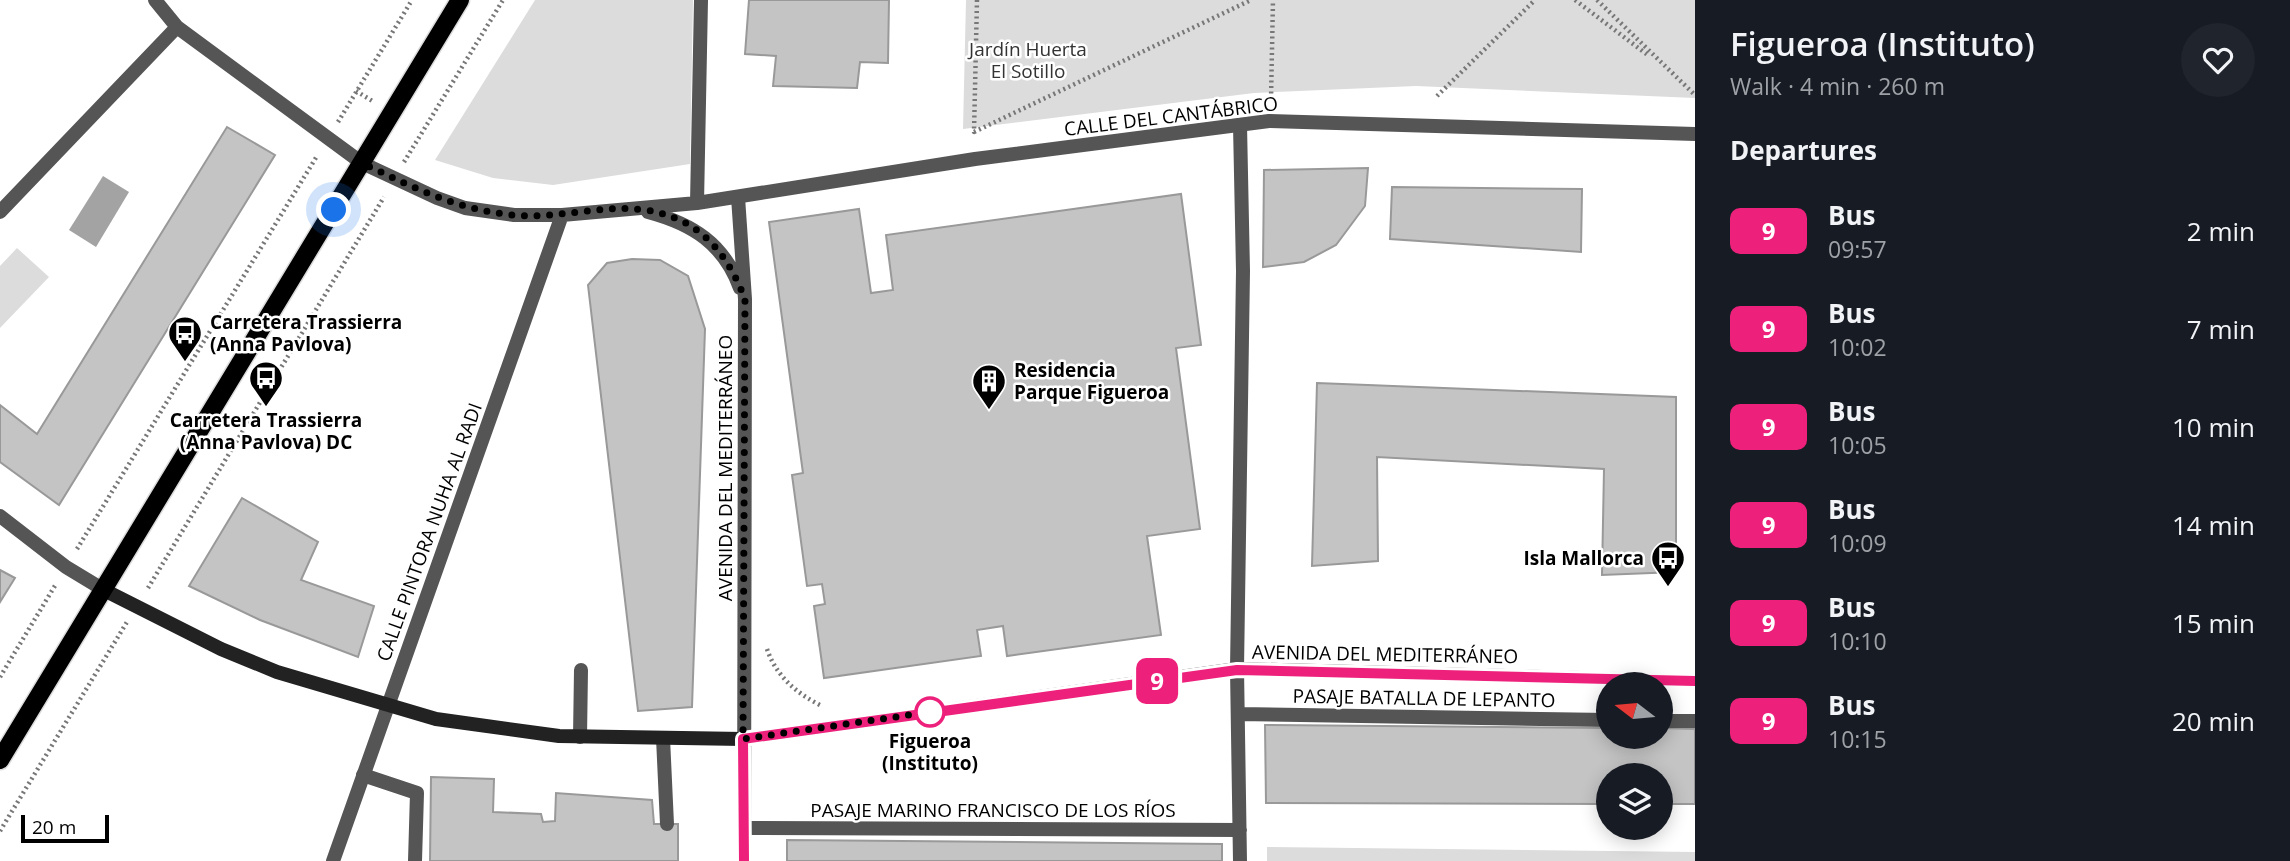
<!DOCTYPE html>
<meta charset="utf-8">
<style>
body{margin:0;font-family:"Open Sans",sans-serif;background:#20242c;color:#f1f3f6;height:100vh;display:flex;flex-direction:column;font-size:26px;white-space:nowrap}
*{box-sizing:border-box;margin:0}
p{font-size:23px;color:#9ea1a6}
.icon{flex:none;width:38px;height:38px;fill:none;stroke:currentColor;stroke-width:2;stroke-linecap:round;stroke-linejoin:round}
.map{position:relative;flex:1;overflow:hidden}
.sheet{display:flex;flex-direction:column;background:#171b24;width:595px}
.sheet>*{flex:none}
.badge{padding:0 14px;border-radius:10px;font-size:24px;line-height:46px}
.needle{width:46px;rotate:286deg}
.buttons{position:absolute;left:1596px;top:672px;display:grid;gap:14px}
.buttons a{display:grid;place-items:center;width:77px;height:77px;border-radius:50%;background:#171b24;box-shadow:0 4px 18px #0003;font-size:35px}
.scale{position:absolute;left:21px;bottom:18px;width:88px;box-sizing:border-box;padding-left:7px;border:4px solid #000;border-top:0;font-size:19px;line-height:24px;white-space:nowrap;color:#000;-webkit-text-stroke:5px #fff;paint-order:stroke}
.you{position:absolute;width:35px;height:35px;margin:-18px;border:5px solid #fff;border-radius:50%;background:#1a73e8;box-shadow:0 0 0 10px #1a73e833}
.map>.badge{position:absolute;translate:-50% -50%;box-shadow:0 0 0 4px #fff}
h2{padding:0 35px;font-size:26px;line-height:63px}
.round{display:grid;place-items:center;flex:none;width:74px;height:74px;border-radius:37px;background:#20242c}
.overview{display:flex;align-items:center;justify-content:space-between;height:119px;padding:0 35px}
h1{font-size:33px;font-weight:600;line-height:52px}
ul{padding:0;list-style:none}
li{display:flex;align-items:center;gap:21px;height:98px;padding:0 35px}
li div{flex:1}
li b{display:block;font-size:26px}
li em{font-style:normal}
li .badge{min-width:77px;font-weight:700;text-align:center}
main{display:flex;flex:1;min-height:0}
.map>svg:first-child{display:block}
.green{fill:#dcdcdc}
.water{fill:#a3a3a3}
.building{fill:#c4c4c4;stroke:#999;stroke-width:2}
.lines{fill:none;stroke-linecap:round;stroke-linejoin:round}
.primary-casing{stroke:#dbdbdb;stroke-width:21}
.path{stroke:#777;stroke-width:4.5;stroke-dasharray:2 3.5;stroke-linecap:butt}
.lane{stroke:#555;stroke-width:14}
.street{stroke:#555;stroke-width:14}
.secondary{stroke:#222;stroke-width:14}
.primary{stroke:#000;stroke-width:18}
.line-casing{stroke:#fff;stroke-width:16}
.line{stroke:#ed207b;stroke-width:10}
.walk{stroke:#000;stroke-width:7;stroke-dasharray:0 12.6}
.stop-dot{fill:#fff;stroke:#ed207b;stroke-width:3.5}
.labels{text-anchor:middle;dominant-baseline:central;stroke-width:5;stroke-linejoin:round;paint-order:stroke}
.park-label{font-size:19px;fill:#333;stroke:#fff}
.street-label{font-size:19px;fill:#000;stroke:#fff}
.poi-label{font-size:19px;font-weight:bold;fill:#000;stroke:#fff;text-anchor:start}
.stop-label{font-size:19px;font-weight:bold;fill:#000;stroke:#fff}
</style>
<main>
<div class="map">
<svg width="1695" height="861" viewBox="0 0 1695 861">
<rect width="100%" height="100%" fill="#fff"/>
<path class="green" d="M535,0H693L690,164L553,185L493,178L435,160Z
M966,0H1695V98L1416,86L1254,93L963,129Z
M17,248L49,277L0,328V266Z
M1267,847L1695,852V861H1267Z"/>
<path class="water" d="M103,176L129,192L96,247L69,230Z"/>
<path class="building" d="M749,0H889L888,63L860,62L857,88L773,86L776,56L745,54Z
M227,127L275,155L59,505L0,462V405L37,434Z
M1368,168L1365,206L1336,245L1304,262L1263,267L1264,170Z
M1392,187L1582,189L1581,252L1390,239Z
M1181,194L1201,345L1176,348L1200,529L1147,536L1161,635L1007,656L1003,626L977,630L981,656L824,678L814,606L825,604L822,584L807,586L792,475L803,473L769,222L859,209L871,293L893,290L886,235Z
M632,259L660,260L688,276L705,329L692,707L638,711L588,285L607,263Z
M1317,383L1676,397V572L1602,575L1604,469L1377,457L1378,561L1312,566Z
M242,498L318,542L301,580L374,606L358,657L260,620L189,586Z
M0,570L15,578L0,602Z
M1265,725L1608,728V737H1661V728L1695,729V804H1661V775H1608V804L1266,803Z
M431,777L494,779L493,812L541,814L543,822L555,821L556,793L652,800L654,824H678V861H430Z
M787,840L1222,844V861H787Z"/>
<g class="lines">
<g class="primary-casing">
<path id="primary" d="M0,760L460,0"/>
</g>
<path class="path" d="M977,0L974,132L1251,0
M1575,0L1649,56
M1597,0L1695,95
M356,91L374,102
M1437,96L1535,0
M1271,99L1273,0
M338,122L412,0
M404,162L503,0
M77,549L317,156
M148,588L384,197
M767,649C776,676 797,694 822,706
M0,677L56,584
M0,831L127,622"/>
<path class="lane" d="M580,737L581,670
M663,738L667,824
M363,775L417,793L415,861"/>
<path class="street" d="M155,0L177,27L362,163L437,198L465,208L514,215H562L697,203L975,159L1269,121L1695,134
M1240,125L1243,271L1237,669L1240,861
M738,197L745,299L744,861
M697,203L701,0
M0,212L177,27
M648,212C693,224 724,244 740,288
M0,516L66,567L104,590
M1238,714L1608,720
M1661,721H1695
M745,828L1240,830
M333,861L562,215"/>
<path class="secondary" d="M104,590L221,649L277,672L436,719L559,736L743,739L1237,669L1695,681"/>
<use href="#primary" class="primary"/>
</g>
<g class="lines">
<g class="line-casing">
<path id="line" d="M744,861L743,739L1237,670L1695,681"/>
</g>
<use href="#line" class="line"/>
<path class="walk" d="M334,210L362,163C412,187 458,210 513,215C554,219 597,206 636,209C695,214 725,248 745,299L743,739L930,712"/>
</g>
<defs>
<g id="bus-pin" transform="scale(1.75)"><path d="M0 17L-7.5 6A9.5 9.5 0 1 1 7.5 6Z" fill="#000" stroke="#fff"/><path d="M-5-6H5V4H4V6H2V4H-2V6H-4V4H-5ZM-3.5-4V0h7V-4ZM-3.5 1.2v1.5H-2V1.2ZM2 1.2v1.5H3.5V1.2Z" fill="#fff"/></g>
<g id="building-pin" transform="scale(1.75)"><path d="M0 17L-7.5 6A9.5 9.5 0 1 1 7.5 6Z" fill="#000" stroke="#fff"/><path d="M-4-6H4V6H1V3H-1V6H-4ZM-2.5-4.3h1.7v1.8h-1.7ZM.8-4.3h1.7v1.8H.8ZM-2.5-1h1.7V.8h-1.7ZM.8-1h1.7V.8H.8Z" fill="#fff"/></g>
</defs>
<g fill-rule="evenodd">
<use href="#bus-pin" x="185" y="333"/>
<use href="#bus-pin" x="266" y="378"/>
<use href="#building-pin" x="989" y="381"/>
<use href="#bus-pin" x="1668" y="558"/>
</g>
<circle class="stop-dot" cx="930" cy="712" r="14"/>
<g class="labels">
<g class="park-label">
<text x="1028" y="49">Jardín Huerta<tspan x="1028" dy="22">El Sotillo</tspan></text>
</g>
<g class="street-label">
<text transform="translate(1171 116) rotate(-7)">CALLE DEL CANTÁBRICO</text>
<text transform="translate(725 468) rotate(-90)">AVENIDA DEL MEDITERRÁNEO</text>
<text transform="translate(429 532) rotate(-70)">CALLE PINTORA NUHA AL RADI</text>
<text transform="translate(1385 654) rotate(1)">AVENIDA DEL MEDITERRÁNEO</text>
<text transform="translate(1424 698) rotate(1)">PASAJE BATALLA DE LEPANTO</text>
<text x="993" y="810">PASAJE MARINO FRANCISCO DE LOS RÍOS</text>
</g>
<g class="poi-label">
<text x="210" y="322">Carretera Trassierra<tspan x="210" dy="22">(Anna Pavlova)</tspan></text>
<text x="1014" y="370">Residencia<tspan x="1014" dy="22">Parque Figueroa</tspan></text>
<text x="266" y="420" text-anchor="middle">Carretera Trassierra<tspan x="266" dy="22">(Anna Pavlova) DC</tspan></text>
<text x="1644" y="558" text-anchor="end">Isla Mallorca</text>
</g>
<g class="stop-label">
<text x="930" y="741">Figueroa<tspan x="930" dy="22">(Instituto)</tspan></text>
</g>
</g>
</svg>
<div class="buttons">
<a><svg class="needle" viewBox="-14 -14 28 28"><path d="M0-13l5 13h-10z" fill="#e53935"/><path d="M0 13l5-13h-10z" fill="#9ea1a6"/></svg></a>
<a><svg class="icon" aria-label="layers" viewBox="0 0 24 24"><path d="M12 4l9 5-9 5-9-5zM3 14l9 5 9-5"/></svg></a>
</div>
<div class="scale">20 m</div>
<div class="you" style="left:334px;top:210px"></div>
<b class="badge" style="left:1157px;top:681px;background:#ed207b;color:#fff">9</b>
</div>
<section class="sheet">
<div class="overview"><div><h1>Figueroa (Instituto)</h1><p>Walk · 4 min · 260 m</p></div><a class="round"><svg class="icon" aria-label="heart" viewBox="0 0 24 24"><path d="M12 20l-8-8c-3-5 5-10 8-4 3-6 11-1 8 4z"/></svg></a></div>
<h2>Departures</h2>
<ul>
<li><span class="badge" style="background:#ed207b;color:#fff">9</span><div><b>Bus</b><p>09:57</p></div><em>2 min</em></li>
<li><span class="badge" style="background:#ed207b;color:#fff">9</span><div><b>Bus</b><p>10:02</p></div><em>7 min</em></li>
<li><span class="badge" style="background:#ed207b;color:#fff">9</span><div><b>Bus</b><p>10:05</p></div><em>10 min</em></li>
<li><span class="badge" style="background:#ed207b;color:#fff">9</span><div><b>Bus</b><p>10:09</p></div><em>14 min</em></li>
<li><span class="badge" style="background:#ed207b;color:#fff">9</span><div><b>Bus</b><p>10:10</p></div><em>15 min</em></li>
<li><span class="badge" style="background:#ed207b;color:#fff">9</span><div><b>Bus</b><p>10:15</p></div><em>20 min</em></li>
</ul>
</section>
</main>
